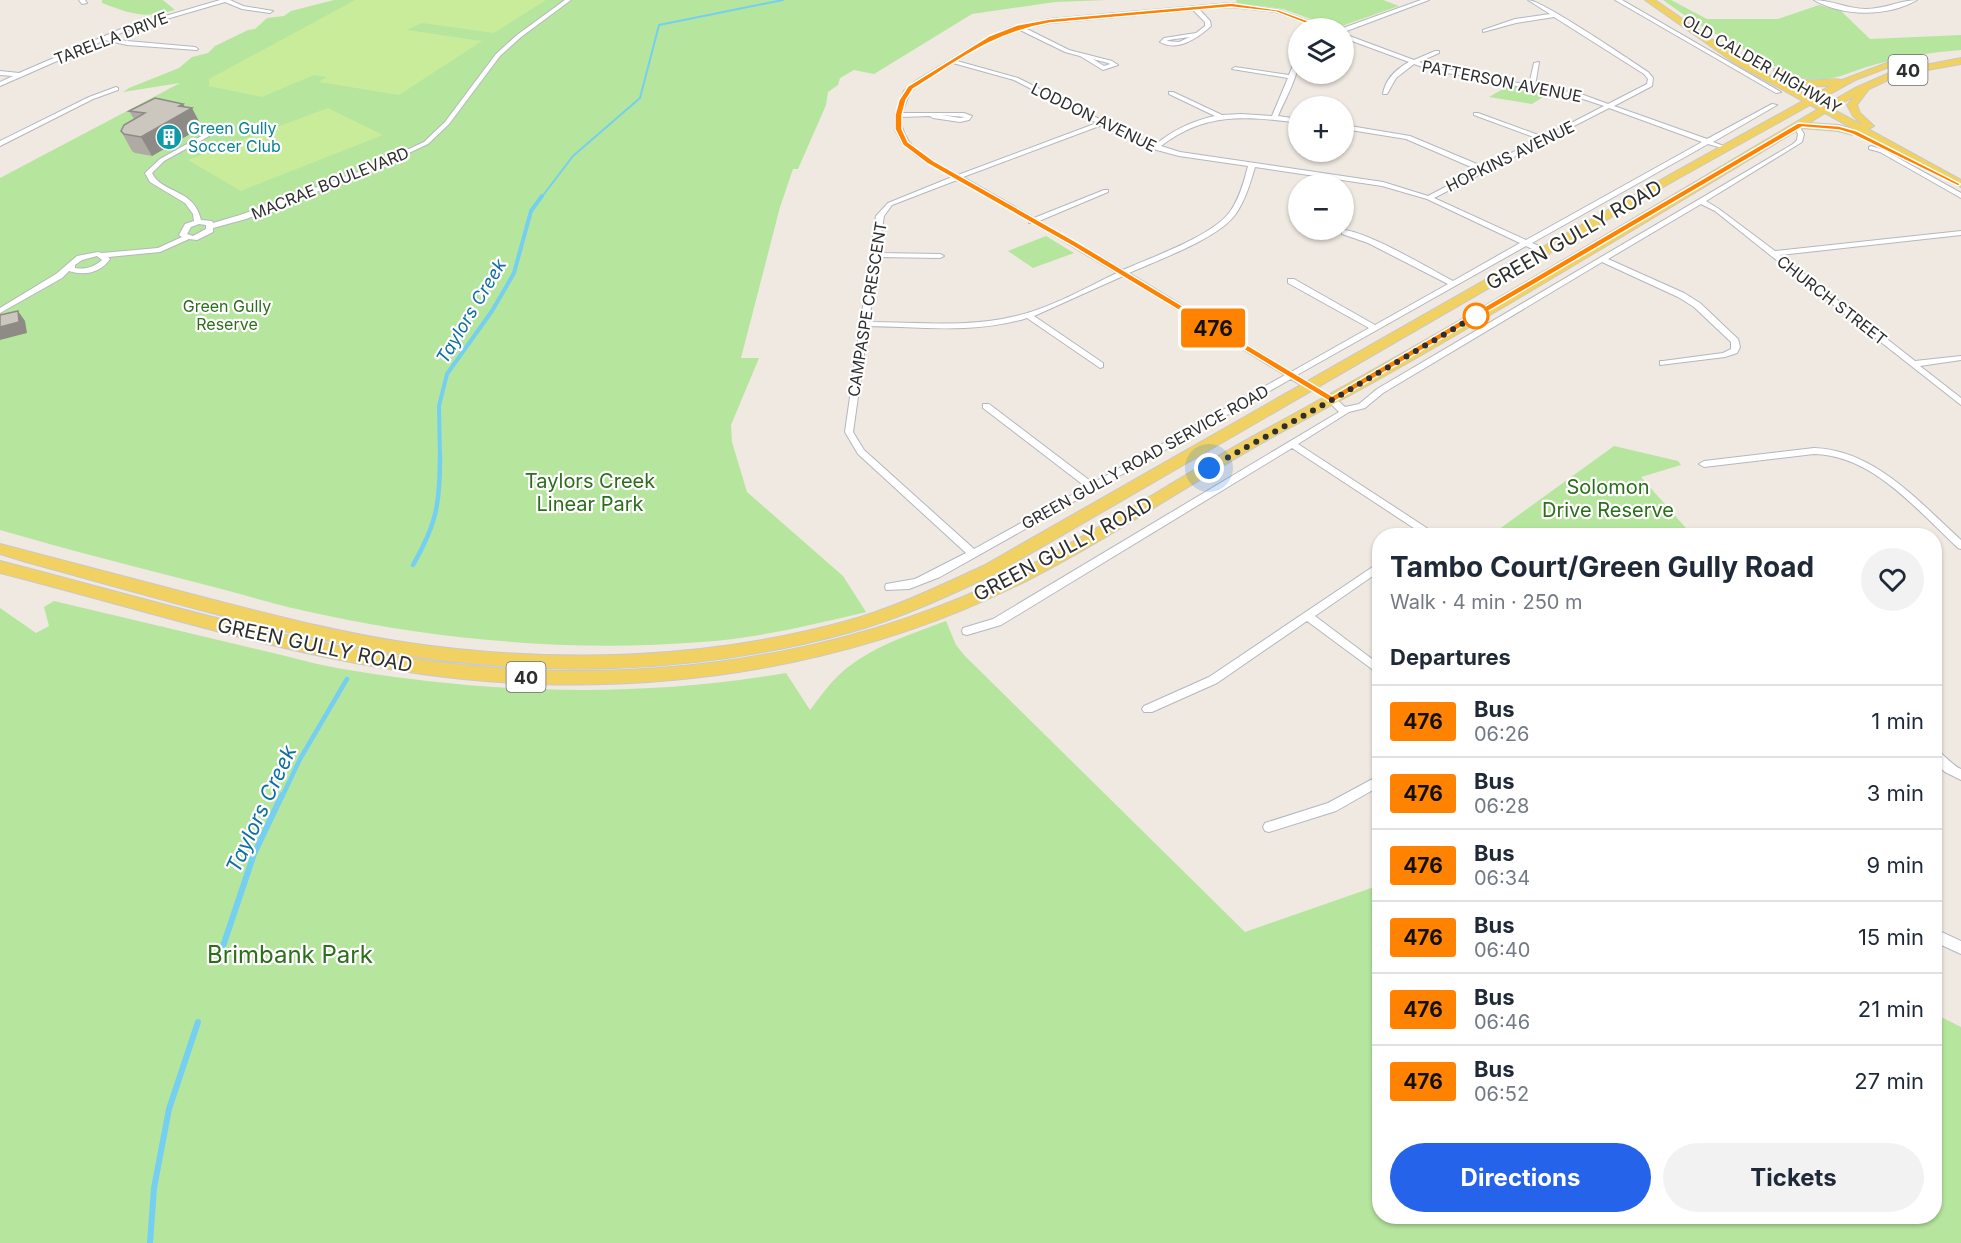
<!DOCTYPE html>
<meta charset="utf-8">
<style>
body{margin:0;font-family:Inter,sans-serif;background:#f2f2f3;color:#1f2937;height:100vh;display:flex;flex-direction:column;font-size:22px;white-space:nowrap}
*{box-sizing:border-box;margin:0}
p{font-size:20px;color:#747a83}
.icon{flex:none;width:33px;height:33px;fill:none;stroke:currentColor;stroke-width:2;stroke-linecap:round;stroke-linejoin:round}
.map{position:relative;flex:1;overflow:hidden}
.panel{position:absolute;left:1372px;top:528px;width:570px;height:696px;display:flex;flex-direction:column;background:#fff;border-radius:24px;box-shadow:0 2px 4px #0004}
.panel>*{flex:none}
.badge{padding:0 12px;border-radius:4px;font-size:21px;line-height:39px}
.controls{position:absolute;left:1288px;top:18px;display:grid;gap:12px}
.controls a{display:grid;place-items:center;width:66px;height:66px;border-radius:50%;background:#fff;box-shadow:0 2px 4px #0004;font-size:30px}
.you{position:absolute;width:30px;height:30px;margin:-15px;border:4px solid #fff;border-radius:50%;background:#1a73e8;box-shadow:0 0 0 9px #1a73e833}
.map>.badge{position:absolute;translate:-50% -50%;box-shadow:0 0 0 3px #fff}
h2{padding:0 18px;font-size:22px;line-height:54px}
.round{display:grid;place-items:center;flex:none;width:63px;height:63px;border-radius:32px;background:#f2f2f3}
.overview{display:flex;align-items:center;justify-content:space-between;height:102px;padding:0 18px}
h1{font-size:28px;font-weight:700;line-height:45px}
.action{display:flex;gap:12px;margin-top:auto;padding:12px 18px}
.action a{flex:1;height:69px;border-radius:36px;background:#2563eb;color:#fff;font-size:24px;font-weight:700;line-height:69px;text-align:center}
.action a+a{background:#f2f2f3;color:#1f2937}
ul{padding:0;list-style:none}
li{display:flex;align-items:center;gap:18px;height:72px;padding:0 18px;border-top:2px solid #e0e1e3}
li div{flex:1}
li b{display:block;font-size:22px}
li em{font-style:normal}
li .badge{min-width:66px;font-weight:700;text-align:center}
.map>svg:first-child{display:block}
.green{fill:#b6e59e}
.pitch{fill:#c9ec9a}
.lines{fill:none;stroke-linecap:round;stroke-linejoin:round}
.stream-far3{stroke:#75cff0;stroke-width:2}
.stream-far2{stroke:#75cff0;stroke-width:4}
.stream-far1{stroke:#75cff0;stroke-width:4.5}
.stream{stroke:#75cff0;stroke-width:6}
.minor-casing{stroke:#b4b7c1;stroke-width:2}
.primary-casing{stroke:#c9c9c9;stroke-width:2}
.minor{fill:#fff;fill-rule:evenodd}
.primary{fill:#f2d163;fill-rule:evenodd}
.wall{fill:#afaba4}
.shaded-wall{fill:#8e8b86}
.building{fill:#cbc7bf;stroke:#8e8b86;stroke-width:1.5}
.line{fill:#ff8200;stroke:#fff;stroke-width:1.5}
.walk{stroke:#2e2e2e;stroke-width:6;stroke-dasharray:0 10.8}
.stop-dot{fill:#fff;stroke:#ff8200;stroke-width:3}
.labels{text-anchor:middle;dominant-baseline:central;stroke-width:4.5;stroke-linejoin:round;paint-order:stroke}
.far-street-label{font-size:16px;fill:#2e2e2e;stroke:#fff}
.far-culture-label{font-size:16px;fill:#0d838f;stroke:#fff;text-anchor:start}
.far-park-label{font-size:16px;fill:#2c6e1b;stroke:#fff}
.shield{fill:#fff;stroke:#6d6d6d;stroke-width:1.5}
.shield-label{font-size:18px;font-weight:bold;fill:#2e2e2e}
.far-water-label{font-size:18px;font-style:italic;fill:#0d6fa3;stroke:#fff}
.street-label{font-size:20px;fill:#2e2e2e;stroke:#fff}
.park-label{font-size:20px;fill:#2c6e1b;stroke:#fff}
.water-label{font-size:21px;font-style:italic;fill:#0d6fa3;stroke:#fff}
.near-park-label{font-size:24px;fill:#2c6e1b;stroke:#fff}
</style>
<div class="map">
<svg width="1961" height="1243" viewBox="0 0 1961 1243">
<rect width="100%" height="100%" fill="#efe9e1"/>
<path class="green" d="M102,0H163L175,10C144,19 131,14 102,3Z
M334,0H1108L1055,2L972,14L874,74L854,70L840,78L838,85L828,92L826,105L798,169H793L780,207L741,358H759L731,425L732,442L747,492L843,576L866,612C812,625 757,638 702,642C576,652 447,641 324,615C284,607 245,595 206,585C137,567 68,550 0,530V178L180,83L123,92L129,88L179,68L192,57L208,53L215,46L248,30L255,29L267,18L284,16L291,11Z
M1236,0H1383L1399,6L1336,28L1283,9L1237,3Z
M1663,0H1671L1707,19H1778L1819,5L1841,11L1870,39L1961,35V50C1932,52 1905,57 1877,64C1843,73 1829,87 1791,75L1697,24Z
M1510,85L1551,92L1532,104L1489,97Z
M1046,236L1074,253L1033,268L1008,251Z
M1614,446L1678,461L1681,465L1641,477L1692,535H1491Z
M54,601C120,617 186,632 252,648C284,655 316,665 349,670C494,694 640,698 786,673L810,710C820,697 829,684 841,673C870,647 909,635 946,621L956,645L964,655L1245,932L1380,885V1216H1935V1014L1961,1027V1243H0V608L36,633L49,626L44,607Z"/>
<path class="pitch" d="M355,0H546L494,33L422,23L407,30L482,41L399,95L319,82L326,77L314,75L262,97L209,86V79Z
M328,108L383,135L241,191L188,160Z"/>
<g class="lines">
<path class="stream-far3" d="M541,198L573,156L640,98L659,25L783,0"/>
<path class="stream-far2" d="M440,457L439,406L447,374L492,311L514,273L531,211L542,196"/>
<path class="stream-far1" d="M413,565C437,523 440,503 440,455
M282,797L300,759L347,679"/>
<path class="stream" d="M219,958L254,854L282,795
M150,1243L154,1188L169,1109L198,1022"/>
<g class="minor-casing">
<path id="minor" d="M79,0H85L87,3L82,4Z
M220,0H230L243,6L273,11L270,13L242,9L225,2L125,31L110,38L127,41L195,47L198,49L197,50L127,45L105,40L0,86V82L13,76L0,75V71L19,73L121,29Z
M565,0H571L521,37L500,56L449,124L428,144L368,172L246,219L213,228V232L197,240L189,239L160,252L108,257L110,259C100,273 85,276 69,271L62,278L0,313V308L56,274L77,256L98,252L102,253L158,248L182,237L179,235L185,224L194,221L193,214L185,203L150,182L145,173L160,159L207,133H211V135L164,161L152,173C162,194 194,188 201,220L212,221L213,223L240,215L364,170L424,142L445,122L496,54L517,35ZM199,224L206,225V229L193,236L187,234L191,227ZM97,256L102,260C94,267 85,270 75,268V265L82,260Z
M1421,0H1429L1344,32L1343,28Z
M1528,0C1542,0 1630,60 1648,72L1653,78L1652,86L1614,106L1707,139L1772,104L1777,105L1713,142L1729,148V150L1708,144L1532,243L1549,250V254H1543L1526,246L1297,375L1313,385V389H1307L1291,379L940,577L909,589L886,590L885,587L886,584L915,579L966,553L858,454L845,432L876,216L888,203L952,177L917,156L902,143L895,129V115L904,91L917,80L985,39L1012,27L1050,19L1231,3L1279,10L1328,28H1321L1276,12L1231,7L1199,9L1210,21L1211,26C1198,38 1177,52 1160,42L1164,38L1196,33L1205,26V22L1193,10L1050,23L1025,28L1069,50L1112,61L1118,65L1103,70L1080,56L1065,52L1018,29L989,41L957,61L1018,78L1145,142L1155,145C1173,130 1192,121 1215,116L1169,94V92H1173L1222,115L1241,114L1272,116L1288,78L1232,69L1235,67L1289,75L1296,58L1299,56C1299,76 1286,97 1278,116L1299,119V123C1247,116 1205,112 1161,146L1180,152L1383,182L1428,196L1478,170L1406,139L1344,129V125L1410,136L1484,167L1539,139L1474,115V113H1478L1544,137L1604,106L1580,98L1431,70L1414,64L1396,78L1387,94H1383C1385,80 1396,69 1409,62L1344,38V34L1414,60L1435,51H1439V53L1419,62L1432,66L1529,85L1534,63L1539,62L1535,86L1581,94L1608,104L1647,84L1648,79L1644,74L1554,17L1516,23L1483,32V30L1515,19L1550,14ZM1190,37L1179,42L1167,41L1168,40ZM1093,59L1108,63L1110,64L1104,66ZM953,63L1014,80L1097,123L958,175C933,160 901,150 901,117L930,116L933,118L960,122L969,120L972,116L964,113H902L910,92L921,82ZM1609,108L1702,142L1526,240L1434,198ZM942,115L965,117L960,118ZM1102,125L1153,149L1179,156L1248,166C1244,182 1239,200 1229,213C1210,237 1152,257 1123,270L1039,221L1108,192V190H1104L1034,218L963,177ZM1255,167L1382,186L1427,199L1520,243L1453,281C1430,269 1365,230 1342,230V234L1368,243L1448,284L1375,325L1294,279H1288V283L1369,328L1291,372L1129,273C1158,260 1217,239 1235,215C1245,201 1250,184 1255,167ZM957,180L1029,220V223H1033L1117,273C1085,288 1051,308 1016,316C968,328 917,322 869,322L878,257L940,258L944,256L940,254L878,253L884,216L892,205ZM1123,276L1285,375L1093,483L989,404H983V408L1086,487L974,549L864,450L853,432L868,326C920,327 976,334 1027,318L1100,368L1103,367V363L1034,316Z
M1615,0H1622L1781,92L1776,93Z
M1814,0C1831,0 1848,9 1866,9C1885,9 1901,0 1917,0C1888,17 1843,17 1814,0Z
M116,87L118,88V90L93,99L0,146V141L89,97Z
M1795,126H1799L1804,134L1802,142L1706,201L1719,209L1775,251L1961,231V235L1780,255L1915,361L1961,356V360L1920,366L1961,398V405L1770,255L1715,211L1701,204L1608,259L1684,293L1700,303L1738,339L1740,347L1737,353L1725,357L1660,365V361H1663L1723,353L1731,349V342L1694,307L1678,297L1602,262L1383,393L1365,408L1349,412L1298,444L1439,536H1426L1292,448L1001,625L967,635L963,634L962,631L963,628L993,619L1339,412L1329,402V398H1335L1345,407L1359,404L1377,389L1793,144L1797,140L1798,134L1794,127Z
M1871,146L1884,150L1961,193V198L1880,152L1869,149V147Z
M1814,448C1875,450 1919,502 1961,540V549L1958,548C1918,511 1873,455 1814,454L1704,467L1699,464L1704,461Z
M1380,562V571L1315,616L1380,665V675L1307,621L1217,683L1152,712H1144L1142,709L1144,706L1209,677Z
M1935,750C1945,754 1951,765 1961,769V780L1945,772L1935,763Z
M1380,775V786L1336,811L1269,832L1265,831L1263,827L1265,823L1328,803Z
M1935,929L1961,941V954L1935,942Z"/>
</g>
<g class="primary-casing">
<path id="primary" d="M1645,0H1655L1742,60L1810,97L1832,85C1811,89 1792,83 1774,73V69C1785,68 1796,78 1807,80C1819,82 1832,77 1842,80L1892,61L1897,64L1855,80L1817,101L1825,105L1855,88L1894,71L1961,58V64L1899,75L1869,89L1857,105L1860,113L1874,126L1868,129L1961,180V187L1857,131L1853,135L1838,131L1801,128C1664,211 1527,295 1388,374C1348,397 1307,418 1267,440C1187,485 1112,537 1030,579C877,657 708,689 537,684C353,679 177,618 0,573V561C176,606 350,663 532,670C701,677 870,646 1021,570C1103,528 1180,476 1261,432C1450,329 1633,219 1818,109L1810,105L1679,178L995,574C948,596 901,618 851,632C700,674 539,679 385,652C264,631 144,594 26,562L0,554V544C69,562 137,580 206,598C273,615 340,633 409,643C554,664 705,660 847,621C894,608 939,586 983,566L1671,174L1803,101L1736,64ZM1855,96L1847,105L1853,116L1864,126L1832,109ZM1825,113L1854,129L1839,125L1809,123Z"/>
</g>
<use href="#minor" class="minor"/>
<use href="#primary" class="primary"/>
</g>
<path class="wall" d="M183,104L202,127L152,156L135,153L132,151L121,131L134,119L129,111Z"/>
<path class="shaded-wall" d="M183,104L187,111L192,108L202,127L152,156L141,137L179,106Z
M18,311L25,321L27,333L0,340V327Z"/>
<path class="building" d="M155,98L183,104L179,106L192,108L141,137L124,134L121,131L124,125L145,113L129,111Z
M18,311L19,322L0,327V315Z"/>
<path class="line" d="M1231,3L1279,10L1328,28L1323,30L1276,12L1231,7L1050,23C993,33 961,59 913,89L906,100L902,115V129L908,142L934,161L1080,244L1332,396L1798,123L1839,126L1857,131L1961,184L1958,186L1852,134L1839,130L1802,127L1332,403L1074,247L928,164L903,145L895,129V115L899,100L908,86L989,36L1017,25L1050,19Z"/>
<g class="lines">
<path class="walk" d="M1209,468L1332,400L1481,313L1476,316"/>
</g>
<defs>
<g id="building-disc" transform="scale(1.35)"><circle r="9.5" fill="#0f9aa8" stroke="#fff"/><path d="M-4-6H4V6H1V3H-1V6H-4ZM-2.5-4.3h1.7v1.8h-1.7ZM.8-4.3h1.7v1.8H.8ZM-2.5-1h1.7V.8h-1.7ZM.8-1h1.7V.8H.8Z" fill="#fff"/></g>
</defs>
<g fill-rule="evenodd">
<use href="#building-disc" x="169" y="137"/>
</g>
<circle class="stop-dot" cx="1476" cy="316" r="12"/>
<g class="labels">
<g class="far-street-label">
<text transform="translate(111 38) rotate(-21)">TARELLA DRIVE</text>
<text transform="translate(1762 64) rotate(30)">OLD CALDER HIGHWAY</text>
<text transform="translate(1502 81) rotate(11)">PATTERSON AVENUE</text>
<text transform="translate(1094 117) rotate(26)">LODDON AVENUE</text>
<text transform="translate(1510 156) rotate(-26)">HOPKINS AVENUE</text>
<text transform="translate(330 183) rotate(-22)">MACRAE BOULEVARD</text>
<text transform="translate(1832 300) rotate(38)">CHURCH STREET</text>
<text transform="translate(867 309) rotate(-81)">CAMPASPE CRESCENT</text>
<text transform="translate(1145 457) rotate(-29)">GREEN GULLY ROAD SERVICE ROAD</text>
</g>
<g class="far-culture-label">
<text x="188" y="128">Green Gully<tspan x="188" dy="18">Soccer Club</tspan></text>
</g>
<g class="far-park-label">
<text x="227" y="306">Green Gully<tspan x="227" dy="18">Reserve</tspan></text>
</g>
<g class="shield">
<rect x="1888.5" y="55" width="39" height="30" rx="4.5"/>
<rect x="506.5" y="662" width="39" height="30" rx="4.5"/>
</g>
<g class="shield-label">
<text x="1908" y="70">40</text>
<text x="526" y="677">40</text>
</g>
<g class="far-water-label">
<text transform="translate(471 311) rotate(-59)">Taylors Creek</text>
</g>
<g class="street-label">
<text transform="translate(1574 235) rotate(-30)">GREEN GULLY ROAD</text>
<text transform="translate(1063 549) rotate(-28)">GREEN GULLY ROAD</text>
<text transform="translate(315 645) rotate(12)">GREEN GULLY ROAD</text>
</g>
<g class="park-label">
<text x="590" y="481">Taylors Creek<tspan x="590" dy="23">Linear Park</tspan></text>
<text x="1608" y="487">Solomon<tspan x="1608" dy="23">Drive Reserve</tspan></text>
</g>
<g class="water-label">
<text transform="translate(261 809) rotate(-65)">Taylors Creek</text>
</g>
<g class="near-park-label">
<text x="290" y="954">Brimbank Park</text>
</g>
</g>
</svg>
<div class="controls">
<a><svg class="icon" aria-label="layers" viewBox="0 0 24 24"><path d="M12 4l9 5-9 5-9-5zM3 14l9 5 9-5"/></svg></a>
<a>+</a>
<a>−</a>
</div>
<div class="you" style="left:1209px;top:468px"></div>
<b class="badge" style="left:1213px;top:328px;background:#ff8200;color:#111">476</b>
<section class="panel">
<div class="overview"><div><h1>Tambo Court/Green Gully Road</h1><p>Walk · 4 min · 250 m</p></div><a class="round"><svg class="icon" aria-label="heart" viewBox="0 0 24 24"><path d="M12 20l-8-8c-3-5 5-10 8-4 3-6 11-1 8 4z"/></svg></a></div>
<h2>Departures</h2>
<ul>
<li><span class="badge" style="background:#ff8200;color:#111">476</span><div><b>Bus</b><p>06:26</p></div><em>1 min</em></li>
<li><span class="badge" style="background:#ff8200;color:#111">476</span><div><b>Bus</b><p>06:28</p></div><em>3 min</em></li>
<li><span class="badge" style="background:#ff8200;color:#111">476</span><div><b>Bus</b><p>06:34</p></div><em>9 min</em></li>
<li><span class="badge" style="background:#ff8200;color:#111">476</span><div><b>Bus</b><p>06:40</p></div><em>15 min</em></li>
<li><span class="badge" style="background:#ff8200;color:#111">476</span><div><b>Bus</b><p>06:46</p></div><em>21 min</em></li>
<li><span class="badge" style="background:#ff8200;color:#111">476</span><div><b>Bus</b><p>06:52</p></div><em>27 min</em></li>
</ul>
<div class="action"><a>Directions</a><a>Tickets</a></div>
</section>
</div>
